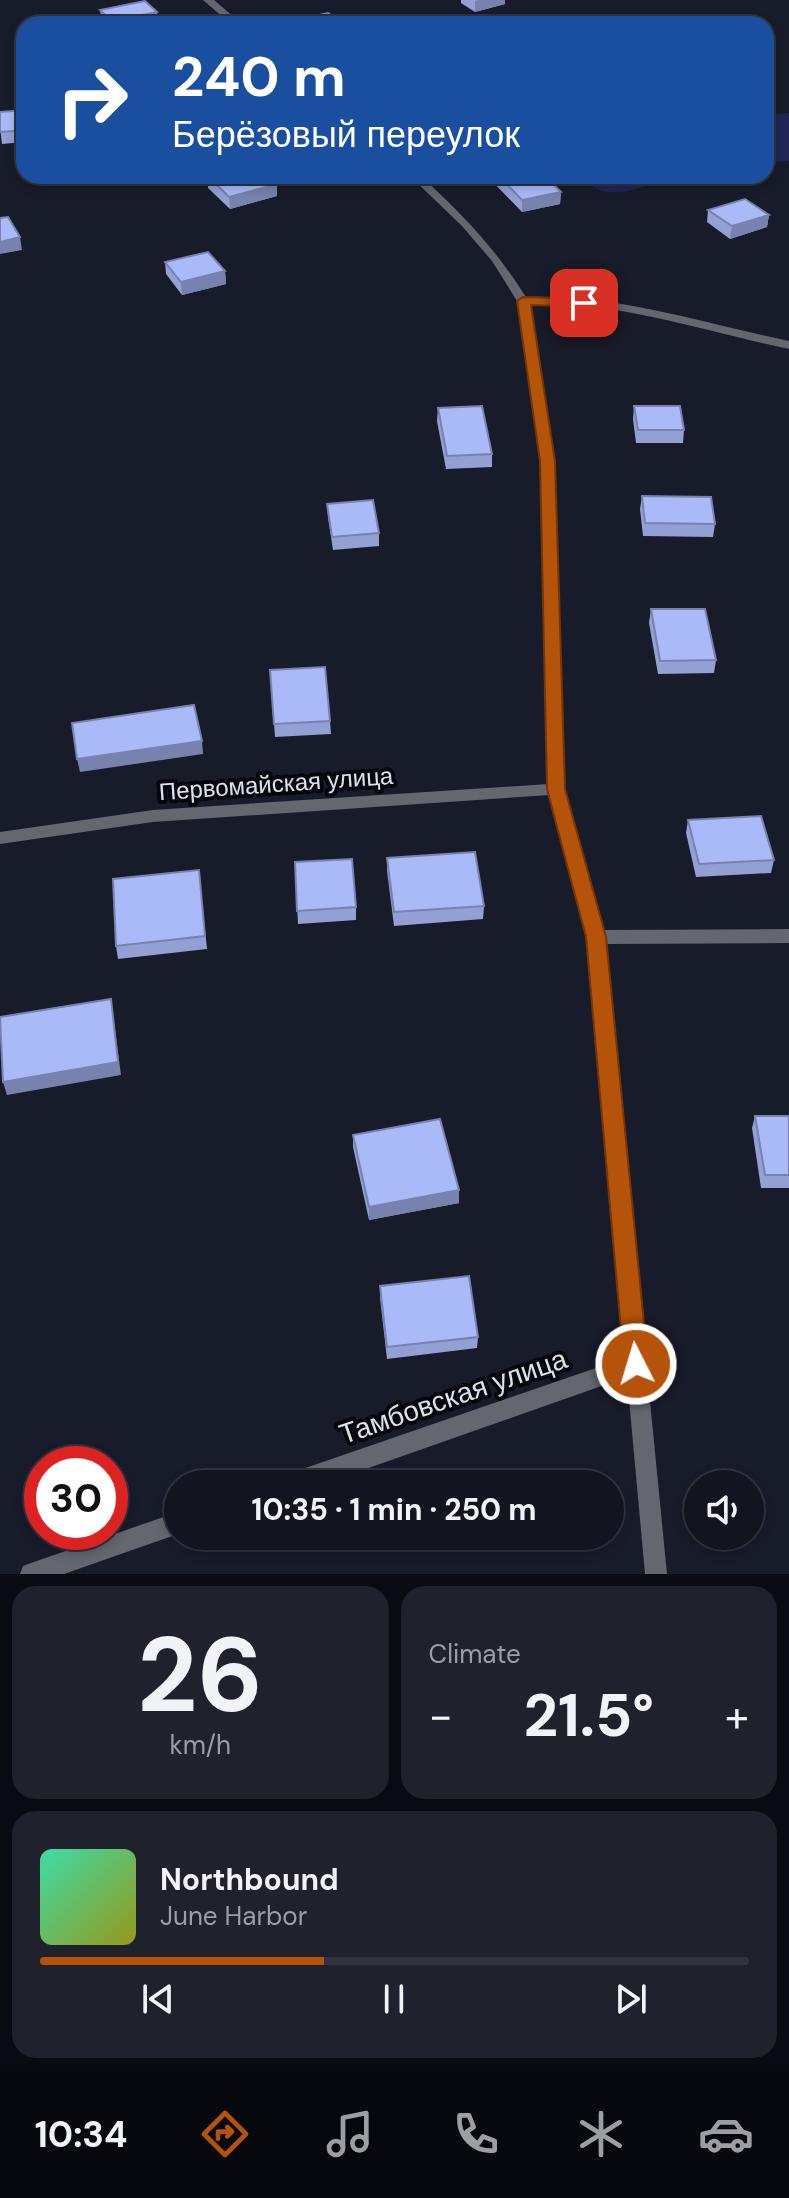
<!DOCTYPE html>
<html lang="en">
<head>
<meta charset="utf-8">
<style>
  body { margin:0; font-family:"DM Sans",sans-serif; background:#1f212d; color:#f1f3f6; height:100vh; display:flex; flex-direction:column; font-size:30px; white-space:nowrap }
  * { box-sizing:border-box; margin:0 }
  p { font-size:26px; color:#9c9ea5 }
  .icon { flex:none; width:44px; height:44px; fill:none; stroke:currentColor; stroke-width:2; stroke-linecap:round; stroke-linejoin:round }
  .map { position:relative; height:1574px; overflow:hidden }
  .sheet { display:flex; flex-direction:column; gap:12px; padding:12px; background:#0a0b12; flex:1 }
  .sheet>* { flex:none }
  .top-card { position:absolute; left:16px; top:16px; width:758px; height:168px; border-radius:24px; box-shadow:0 4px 12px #0003,0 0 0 2px #31333e; background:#1a4fa0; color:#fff; overflow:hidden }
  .buttons { position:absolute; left:684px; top:1470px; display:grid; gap:16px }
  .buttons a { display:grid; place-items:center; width:80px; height:80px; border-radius:50%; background:#121420; box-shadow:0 4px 12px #0003,0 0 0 2px #31333e; font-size:40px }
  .speed { position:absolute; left:24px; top:1446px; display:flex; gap:16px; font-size:40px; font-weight:700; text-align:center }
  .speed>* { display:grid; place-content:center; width:104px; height:104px; border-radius:50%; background:#121420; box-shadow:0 4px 12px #0003,0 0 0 2px #31333e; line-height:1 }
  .speed .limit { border:12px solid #d22; background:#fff; color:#111 }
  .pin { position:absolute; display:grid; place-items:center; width:68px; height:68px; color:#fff; margin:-34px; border-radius:16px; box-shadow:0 4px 12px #0006 }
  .me { position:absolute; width:88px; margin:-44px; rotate:355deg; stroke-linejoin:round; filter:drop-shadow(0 0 6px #0008) }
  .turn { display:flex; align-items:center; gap:28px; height:168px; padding:0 24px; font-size:36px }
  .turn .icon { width:104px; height:104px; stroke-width:2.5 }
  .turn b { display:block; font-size:56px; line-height:68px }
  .big { font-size:60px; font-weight:700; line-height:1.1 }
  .sheet .card { flex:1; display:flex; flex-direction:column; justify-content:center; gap:12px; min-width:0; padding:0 28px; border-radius:24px; background:#1f212d }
  .sheet .dial { align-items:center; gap:0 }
  .dial b { font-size:104px; line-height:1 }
  .song { display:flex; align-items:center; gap:24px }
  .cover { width:96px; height:96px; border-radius:12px; background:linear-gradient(135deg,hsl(160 70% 55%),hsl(60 70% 35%)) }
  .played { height:8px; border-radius:4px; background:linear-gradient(90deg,#b45309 40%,#31333e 40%) }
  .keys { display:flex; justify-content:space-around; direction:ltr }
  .heat { display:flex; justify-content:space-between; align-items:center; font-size:44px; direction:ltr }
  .sheet .tiles { flex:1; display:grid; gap:12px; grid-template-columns:1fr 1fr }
  .card:last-child { grid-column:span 2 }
  .trip { position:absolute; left:164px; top:1470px; width:460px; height:80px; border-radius:40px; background:#121420; box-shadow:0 4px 12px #0003,0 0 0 2px #31333e; font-weight:700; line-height:80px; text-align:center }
  .menu { display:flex; height:128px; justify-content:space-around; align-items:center; background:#07080d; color:#9c9ea5 }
  .menu .icon { width:56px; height:56px }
  .menu .current { color:#b45309 }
  .menu b { font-size:36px; color:#f1f3f6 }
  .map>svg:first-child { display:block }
</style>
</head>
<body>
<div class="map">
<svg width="789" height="1574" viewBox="0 0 789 1574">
  <rect width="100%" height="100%" fill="#181b2a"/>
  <path fill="#1f2655" d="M789,113V161L766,162V115Z
    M582,176H670C643,188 602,206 582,176Z"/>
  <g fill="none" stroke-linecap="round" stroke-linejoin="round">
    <path fill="#64676f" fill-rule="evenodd" d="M203,0H214L242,24H231Z
      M410,176H421C464,216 495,248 526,297C616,294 702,323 789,341V349C703,331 618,301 529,304L555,461L564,789L603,930L789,929V943L605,944L667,1574H645L627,1377L323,1484H280L283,1476L291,1473L625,1358L587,937L550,795L153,822L0,844V832L153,810L548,784L541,461L517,301L492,261L462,226Z
      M178,1512V1534L64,1574H20L23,1566L31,1563Z"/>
  </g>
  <path fill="#92a0d6" d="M461,0H505V4L475,12L461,3Z
    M100,10L158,23L105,24L102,21Z
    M24,110V142L2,144L0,128Z
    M208,176L277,196L230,209L208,188Z
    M489,176H545L561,192L560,204L522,212L489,178Z
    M708,210L769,215L767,227L730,239L707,222Z
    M165,262L225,271L226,284L182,295L166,274Z
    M634,406L684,430L683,443H636L633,419Z
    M438,408L492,454V467L446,469L437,421Z
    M642,496L715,524L713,537L643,536L640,509Z
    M327,504L379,533V546L333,550L328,517Z
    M651,609L716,660L714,673L658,674L649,623Z
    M270,670L330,721L331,734L275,737Z
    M688,820L774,860L771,873L696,877L686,833Z
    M387,858L484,906L483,919L394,926L387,871Z
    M295,862L356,907V920L298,924Z
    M199,870L207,949L118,959L116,946Z
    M755,1116H789V1188H761L752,1128Z
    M353,1135L459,1203L369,1220L353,1147Z
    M380,1286L478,1337L477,1348L387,1359L380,1298Z"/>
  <path fill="#7782ae" d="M478,0H505V4L475,12V1Z
    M157,12L158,23L112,24V21Z
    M277,184V196L230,209L229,197Z
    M561,192L560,204L522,212V200Z
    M769,215L767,227L730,239L732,226Z
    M20,237L22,250L0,254V242Z
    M225,271L226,284L182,295L181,282Z
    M202,741L203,754L80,772L77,759Z
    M111,999L121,1075L7,1095L3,1082Z
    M459,1190V1203L369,1220V1207Z"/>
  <path fill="#aabaf9" stroke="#7782ae" stroke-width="2" d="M145,1L157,12L112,21L100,10Z
    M328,13L343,24H302L297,20Z
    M24,110V130L0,132V112Z
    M208,176H268L277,184L229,197Z
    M499,176H545L561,192L522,200Z
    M745,199L769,215L732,226L708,210Z
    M8,217L20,237L0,242V218Z
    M208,252L225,271L181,282L165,262Z
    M482,406L492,454L447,456L438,408Z
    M634,406H680L684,430H638Z
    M642,496L711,497L715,524L645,523Z
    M373,500L379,533L332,537L327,504Z
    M651,609H705L716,660L660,661Z
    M325,667L330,721L274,724L270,670Z
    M194,705L202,741L77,759L72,723Z
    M761,816L774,860L699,864L688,820Z
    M475,852L484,906L394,912L387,858Z
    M352,859L356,907L297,911L295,862Z
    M199,870L205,936L116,946L113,879Z
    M111,999L118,1062L3,1082L0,1017Z
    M755,1116H789V1175H765Z
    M440,1119L459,1190L369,1207L353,1135Z
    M469,1276L478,1337L387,1347L380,1286Z"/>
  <path fill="#b45309" stroke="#753606" stroke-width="2" d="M523,297L584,299L591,303L584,307L531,305L555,461L565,789L606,937L648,1364L644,1372L636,1376L627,1372L624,1364L586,937L547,789L540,461L517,301Z"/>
  <g text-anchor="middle" stroke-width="8" stroke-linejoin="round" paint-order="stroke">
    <g font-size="24" fill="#dee1eb" stroke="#06070c">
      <text transform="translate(276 784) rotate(-4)" y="8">Первомайская улица</text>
    </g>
    <g font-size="28" fill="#dee1eb" stroke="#06070c">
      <text transform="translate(453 1396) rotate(-19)" y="10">Тамбовская улица</text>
    </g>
  </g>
</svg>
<div class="buttons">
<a><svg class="icon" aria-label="sound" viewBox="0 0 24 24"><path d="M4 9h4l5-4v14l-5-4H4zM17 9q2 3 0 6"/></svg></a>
</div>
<div class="speed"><div class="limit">30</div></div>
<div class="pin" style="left:584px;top:303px;background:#d93025"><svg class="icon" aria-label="arrive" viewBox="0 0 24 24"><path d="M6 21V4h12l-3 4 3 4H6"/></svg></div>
<svg class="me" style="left:636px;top:1364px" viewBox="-20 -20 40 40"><circle r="17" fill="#b45309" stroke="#fff" stroke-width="3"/><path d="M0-11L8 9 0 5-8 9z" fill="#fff"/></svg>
<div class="trip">10:35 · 1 min · 250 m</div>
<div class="top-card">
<div class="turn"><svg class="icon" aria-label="right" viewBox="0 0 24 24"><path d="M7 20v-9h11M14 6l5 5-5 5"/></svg><div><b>240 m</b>Берёзовый переулок</div></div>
</div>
</div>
<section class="sheet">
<div class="tiles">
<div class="card dial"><b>26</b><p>km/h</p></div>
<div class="card"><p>Climate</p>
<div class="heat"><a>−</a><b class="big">21.5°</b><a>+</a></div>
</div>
<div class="card">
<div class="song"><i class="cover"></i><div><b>Northbound</b><p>June Harbor</p></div></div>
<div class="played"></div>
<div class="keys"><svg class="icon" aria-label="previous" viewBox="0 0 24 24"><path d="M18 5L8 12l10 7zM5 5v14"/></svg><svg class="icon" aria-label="pause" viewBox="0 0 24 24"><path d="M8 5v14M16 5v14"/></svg><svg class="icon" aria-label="next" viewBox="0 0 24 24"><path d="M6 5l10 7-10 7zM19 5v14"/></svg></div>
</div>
</div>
</section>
<nav class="menu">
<b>10:34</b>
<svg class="icon current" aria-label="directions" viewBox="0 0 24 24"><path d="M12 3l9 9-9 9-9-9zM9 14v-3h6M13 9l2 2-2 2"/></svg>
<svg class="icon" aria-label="music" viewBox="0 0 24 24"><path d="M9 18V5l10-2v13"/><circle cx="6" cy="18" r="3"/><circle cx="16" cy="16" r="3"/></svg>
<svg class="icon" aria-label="phone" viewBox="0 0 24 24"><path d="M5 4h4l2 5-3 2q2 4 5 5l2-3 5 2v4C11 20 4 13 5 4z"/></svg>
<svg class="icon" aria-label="climate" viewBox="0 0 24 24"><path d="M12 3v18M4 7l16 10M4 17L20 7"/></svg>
<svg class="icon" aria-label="car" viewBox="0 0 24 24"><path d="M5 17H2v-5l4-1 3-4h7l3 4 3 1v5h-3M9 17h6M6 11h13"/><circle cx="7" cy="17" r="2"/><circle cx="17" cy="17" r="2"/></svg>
</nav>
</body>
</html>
